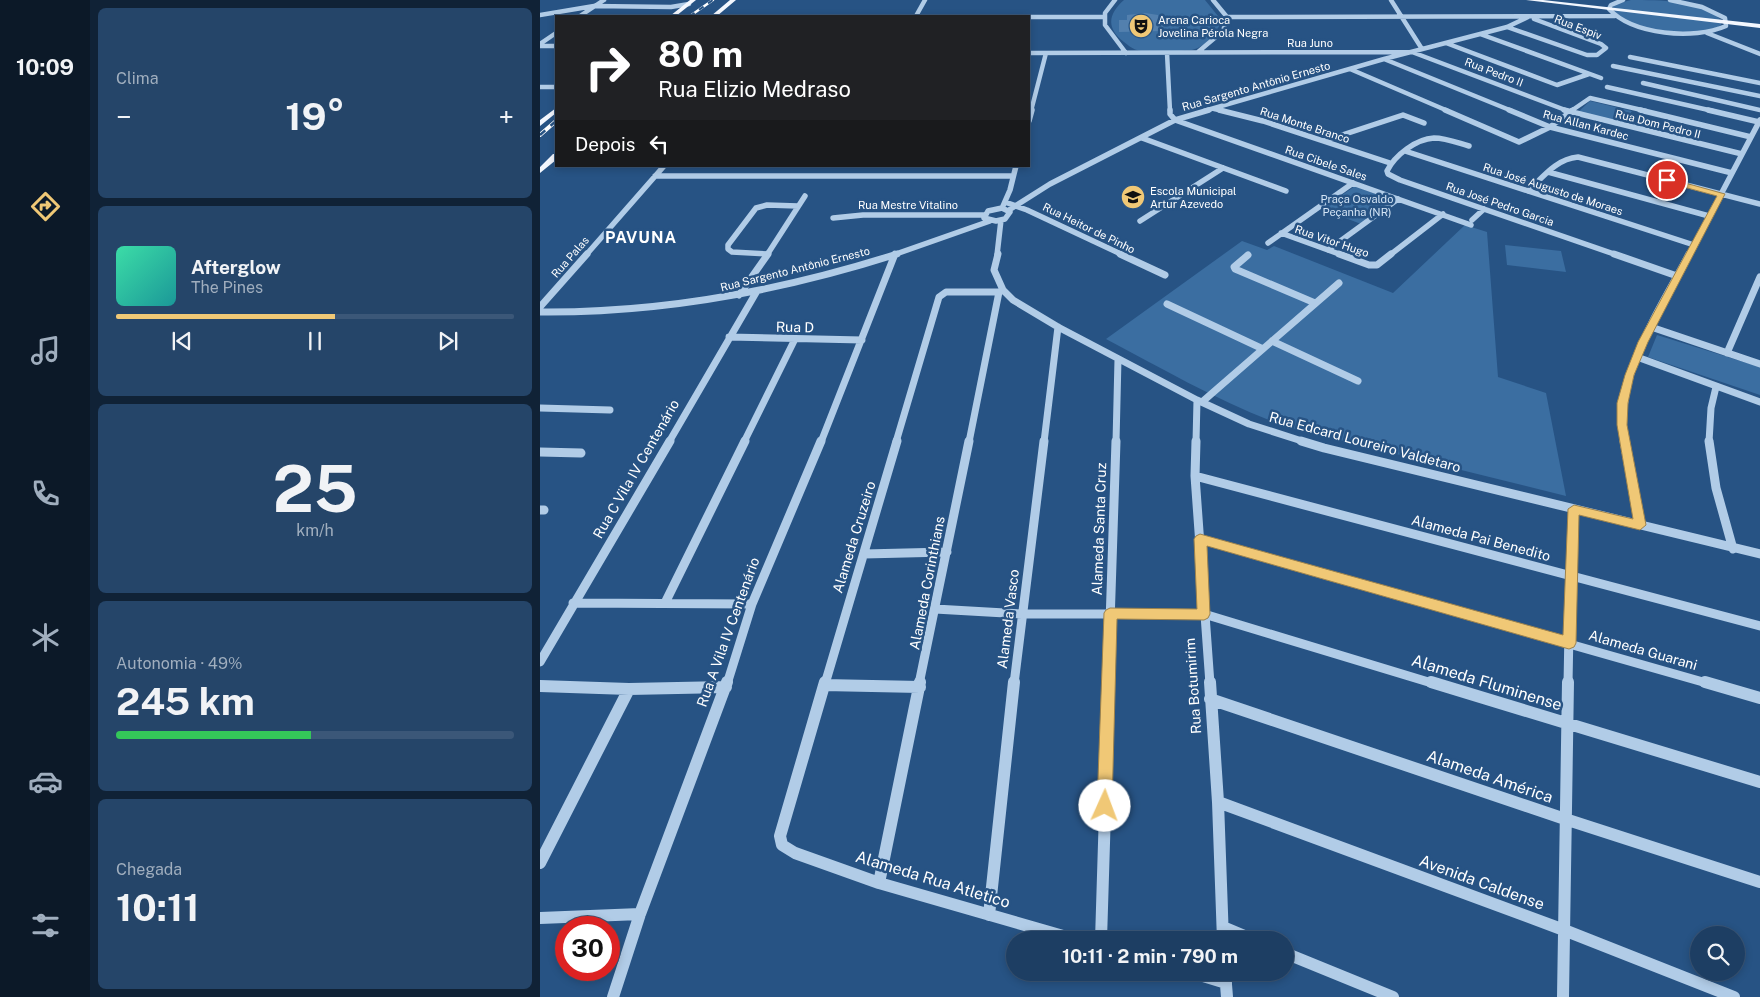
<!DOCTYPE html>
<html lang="pt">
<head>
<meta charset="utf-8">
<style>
  body { margin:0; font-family:"Public Sans",sans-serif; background:#254569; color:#f1f3f6; height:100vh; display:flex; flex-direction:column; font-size:19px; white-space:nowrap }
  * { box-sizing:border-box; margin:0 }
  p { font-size:16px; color:#a0aebe }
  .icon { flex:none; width:28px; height:28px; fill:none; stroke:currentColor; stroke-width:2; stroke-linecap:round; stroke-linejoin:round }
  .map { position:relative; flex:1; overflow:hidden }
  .drawer { display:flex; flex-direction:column; gap:8px; padding:8px; background:#102236; width:450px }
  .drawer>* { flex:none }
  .hud { position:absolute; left:15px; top:15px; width:475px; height:152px; border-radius:0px; box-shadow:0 2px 8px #0003,0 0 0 1px #3b5778; background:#202124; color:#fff; overflow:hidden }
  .buttons { position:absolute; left:1150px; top:926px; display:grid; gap:10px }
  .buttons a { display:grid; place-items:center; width:55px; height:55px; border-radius:50%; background:#1d3e63; box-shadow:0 2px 8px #0003,0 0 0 1px #3b5778; font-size:25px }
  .speed { position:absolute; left:15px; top:916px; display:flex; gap:10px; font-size:25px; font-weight:700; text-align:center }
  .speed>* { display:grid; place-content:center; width:65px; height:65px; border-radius:50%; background:#1d3e63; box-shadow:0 2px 8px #0003,0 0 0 1px #3b5778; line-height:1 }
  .speed .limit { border:8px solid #d22; background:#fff; color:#111 }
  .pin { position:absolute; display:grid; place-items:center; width:42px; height:42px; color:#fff; margin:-21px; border:2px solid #fff; border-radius:50%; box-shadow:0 1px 5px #0007 }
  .me { position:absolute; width:55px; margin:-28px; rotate:2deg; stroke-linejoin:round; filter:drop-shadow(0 0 4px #0008) }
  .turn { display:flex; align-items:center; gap:18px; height:105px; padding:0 20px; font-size:22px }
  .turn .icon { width:65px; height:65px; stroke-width:2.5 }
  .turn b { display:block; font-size:35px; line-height:42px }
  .then { display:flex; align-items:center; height:48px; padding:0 20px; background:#0003; gap:10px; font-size:19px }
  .big { font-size:38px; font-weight:700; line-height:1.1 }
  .drawer .widget { flex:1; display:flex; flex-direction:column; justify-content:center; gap:8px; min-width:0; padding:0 18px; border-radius:8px; background:#254569 }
  .drawer .dial { align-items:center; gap:0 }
  .dial b { font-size:65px; line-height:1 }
  .song { display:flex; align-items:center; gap:15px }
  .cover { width:60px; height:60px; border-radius:8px; background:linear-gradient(135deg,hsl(160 70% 55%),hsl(180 70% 35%)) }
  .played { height:5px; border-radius:2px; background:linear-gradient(90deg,#f0c876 55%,#3b5778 55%) }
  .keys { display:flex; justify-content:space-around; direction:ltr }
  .heat { display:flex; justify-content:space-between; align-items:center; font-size:28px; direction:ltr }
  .charge { height:8px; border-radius:4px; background:linear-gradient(90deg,#34c759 49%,#3b5778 0) }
  .trip { position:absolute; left:466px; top:931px; width:288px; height:50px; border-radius:25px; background:#1d3e63; box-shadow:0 2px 8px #0003,0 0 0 1px #3b5778; font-weight:700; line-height:50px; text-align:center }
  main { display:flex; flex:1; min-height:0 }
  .tab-bar { display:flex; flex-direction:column; width:90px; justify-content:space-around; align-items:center; background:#0c1928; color:#a0aebe }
  .tab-bar .icon { width:35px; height:35px }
  .tab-bar .on { color:#f0c876 }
  .tab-bar b { font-size:22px; color:#f1f3f6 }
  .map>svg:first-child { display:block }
</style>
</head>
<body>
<main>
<nav class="tab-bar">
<b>10:09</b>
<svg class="icon on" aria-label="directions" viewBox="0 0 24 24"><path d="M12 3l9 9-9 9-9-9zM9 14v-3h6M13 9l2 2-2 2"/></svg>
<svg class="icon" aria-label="music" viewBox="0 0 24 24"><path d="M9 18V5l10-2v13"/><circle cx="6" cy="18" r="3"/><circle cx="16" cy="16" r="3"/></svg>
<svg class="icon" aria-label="phone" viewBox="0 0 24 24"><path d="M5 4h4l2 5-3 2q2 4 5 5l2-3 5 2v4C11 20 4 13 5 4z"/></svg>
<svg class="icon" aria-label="climate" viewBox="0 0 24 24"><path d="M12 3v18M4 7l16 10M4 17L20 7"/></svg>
<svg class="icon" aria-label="car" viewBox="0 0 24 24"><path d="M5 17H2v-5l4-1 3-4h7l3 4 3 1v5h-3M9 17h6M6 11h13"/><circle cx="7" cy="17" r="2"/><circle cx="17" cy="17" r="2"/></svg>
<svg class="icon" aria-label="filters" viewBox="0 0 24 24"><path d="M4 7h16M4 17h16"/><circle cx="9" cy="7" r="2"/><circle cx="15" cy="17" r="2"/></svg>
</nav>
<section class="drawer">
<div class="widget"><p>Clima</p>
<div class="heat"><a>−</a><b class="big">19°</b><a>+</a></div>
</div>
<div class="widget">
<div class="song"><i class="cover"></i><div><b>Afterglow</b><p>The Pines</p></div></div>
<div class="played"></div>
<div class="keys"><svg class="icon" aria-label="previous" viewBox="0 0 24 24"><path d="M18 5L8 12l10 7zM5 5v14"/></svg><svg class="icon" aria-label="pause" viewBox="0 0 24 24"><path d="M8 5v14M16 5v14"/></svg><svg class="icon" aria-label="next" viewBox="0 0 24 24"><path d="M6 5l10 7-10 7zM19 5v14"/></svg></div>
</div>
<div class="widget dial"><b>25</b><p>km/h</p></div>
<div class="widget"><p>Autonomia · 49%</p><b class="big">245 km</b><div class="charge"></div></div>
<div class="widget"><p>Chegada</p><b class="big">10:11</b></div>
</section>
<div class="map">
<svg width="1220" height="997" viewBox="0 0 1220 997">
  <rect width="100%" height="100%" fill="#275384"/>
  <path fill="#3b6ea1" d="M584,0H665L682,21C675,34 667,46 652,50C638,51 609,54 597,50C592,49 587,44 584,42C565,28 569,13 584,0Z
    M1091,0C1119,0 1160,0 1181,20V25C1165,38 1095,31 1078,17C1076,15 1073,10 1072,8L1076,4Z
    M1050,101L1092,111L1083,123L1037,113Z
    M815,186L852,200L821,224L782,209Z
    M925,225L947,232L958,377L1006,393L1026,496L751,428C686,406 627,371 566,339L702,241L727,250L734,246L853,293Z
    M965,245L1021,251L1026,272L967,265Z
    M1117,335L1220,367V395L1108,357Z"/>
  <path fill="#5380ae" d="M605,13L618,15V19H622L624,31L579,32V20H587V15Z"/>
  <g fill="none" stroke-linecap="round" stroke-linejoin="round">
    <path stroke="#b1cce7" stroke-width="4.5" d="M575,0L565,13V25L586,53
      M851,0L882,49
      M1083,0L1071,5L1069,9C1093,35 1154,40 1186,26L1185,18L1162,7L1130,0
      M0,15L54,6L131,7L149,4
      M40,16L64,0
      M376,16L385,0
      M489,17H564
      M687,17L1075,16
      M967,27L1047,55H1057L1066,48L1061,44L994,19
      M1167,33L1220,54
      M940,34L1061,78
      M906,43L1017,85L1049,74
      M0,44L16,33
      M0,46H16
      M658,52L683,31L687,17L673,0
      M489,53L872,52L1028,111
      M627,53L630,111
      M1090,57L1220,83
      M844,59L972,111
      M1073,66L1220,96
      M810,69L908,111
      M1103,83L1220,110
      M0,87H16
      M1067,87L1173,111
      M674,109L684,111
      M491,111L506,53
      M664,111L844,59L967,27L988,17
      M1031,111L1050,98L1106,111"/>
    <path stroke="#b1cce7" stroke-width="5.5" d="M630,110V114L635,120L931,225
      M679,110L723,121L850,163
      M905,110L979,142L1010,127L1033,110
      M969,110L1010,127L1192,173
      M1024,110L1202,154
      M1100,110L1211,137
      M1168,110L1219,122
      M489,121L492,110
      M602,138L746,191
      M784,141L863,115L884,123
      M929,146C918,143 906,138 894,138C876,139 855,155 847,171L848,174L860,180L1077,255
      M865,151L1154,245
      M1008,172L1169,216
      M115,176H473
      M988,191C1003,177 1016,159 1038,157L1220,204
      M465,202L487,210L583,255
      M463,206L470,190L476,166
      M462,208L470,212L465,219L456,221L444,218L448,211Z
      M469,210L510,184L635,120L669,110
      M293,218L323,215H444
      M932,220L944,209
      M600,221L683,168
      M741,233L802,255
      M728,243L813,183
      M788,250L858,199
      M228,254L192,252L188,249V245L216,208L227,205L258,206
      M46,255L124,166
      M227,255L265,196
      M353,255L450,221
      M457,255L461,220
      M850,255L903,214
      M1149,255L1220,120"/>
    <path stroke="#b1cce7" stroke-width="7" d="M458,254L454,270L463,290L473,300L518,327L657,400L709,424L765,442
      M580,254L625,275
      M799,254L829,265H837L851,254
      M1074,254L1137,276
      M708,255L694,267L695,269L775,303
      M199,295L228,254
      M627,304L723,349
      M0,307L47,254
      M0,312C122,313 241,291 357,254
      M1111,327L1220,364
      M189,337L322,340
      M732,341L818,381
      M1187,353L1220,277
      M1097,357L1220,402
      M662,402L799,283
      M0,408L70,410
      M129,442L217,291
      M204,442L255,339
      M281,442L355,254
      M356,442L399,297L406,292H459
      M429,442L459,292L463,290
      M504,442L518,327
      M576,442L578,359
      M656,442L657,400
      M1084,442C1076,372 1118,313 1149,254
      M1169,442L1171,408L1176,387"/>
    <path stroke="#b1cce7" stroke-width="9" d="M656,441L655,476L670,684
      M761,441L784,448L1220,554
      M1084,441L1100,525
      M1169,441L1176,488L1193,549
      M0,452L41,453
      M655,476L1220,626
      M0,510H4
      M660,539L1170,684
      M324,554L407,552
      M33,603L212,604
      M125,603L205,441
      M395,609L482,614H664L895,684
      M0,662L130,441
      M187,684L212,604L281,441
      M285,684L357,441
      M379,684L429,441
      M474,684L504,441
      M568,684L576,441
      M1028,684L1030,576L1034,509"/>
    <path stroke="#b1cce7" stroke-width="12" d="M285,682L240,836L242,845L255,853L339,883L537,940
      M670,682L678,802L683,940
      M891,682L1220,782
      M1165,682L1220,698
      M284,685L380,687
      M0,686L89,689L186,687
      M670,699L1025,819L1220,882
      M678,802L1024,930L1194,997
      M0,863L89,689
      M339,883L380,682
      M449,915L474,682
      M0,918L100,914
      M683,927L714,940
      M561,940L569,682
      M745,953L853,997
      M650,972L686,983
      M685,972L687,997
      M73,997L100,914L187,682
      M1023,997L1028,682"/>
    <path fill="#f3f7fe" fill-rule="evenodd" d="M150,0H156L136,16H130Z
      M190,0H196L177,16H171Z
      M986,0H1003L1220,24V28Z
      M16,108V113L0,126V120Z
      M13,154H16V160L0,173V167Z"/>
    <g stroke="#fff" stroke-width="2.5">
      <path id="rail-far1" d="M150,16L173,0"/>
    </g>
    <g stroke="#fff" stroke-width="4">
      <path id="rail" d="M0,135L16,121"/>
    </g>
    <use href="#rail-far1" stroke="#275384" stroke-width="2" stroke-dasharray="5.5" stroke-linecap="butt"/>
    <use href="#rail" stroke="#275384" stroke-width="2.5" stroke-dasharray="7" stroke-linecap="butt"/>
  </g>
  <path fill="#f0c876" stroke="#9c824d" d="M1127,178L1185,194L1108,342L1094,375L1088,403L1087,425L1106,525L1100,530L1039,515L1036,643L1034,647L1029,649L667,546L670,614L668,618L664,620L577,619L572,806L570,811L565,813L559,811L557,806L564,613L566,610L570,608L657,609L654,539L656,536L660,534L1023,635L1028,509L1034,505L1093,519L1077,425V403L1085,375L1098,342L1177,196L1125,182L1124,180Z"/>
  <defs>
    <g id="theatre-disc" transform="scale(1.25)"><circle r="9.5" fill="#f0c876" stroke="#275384"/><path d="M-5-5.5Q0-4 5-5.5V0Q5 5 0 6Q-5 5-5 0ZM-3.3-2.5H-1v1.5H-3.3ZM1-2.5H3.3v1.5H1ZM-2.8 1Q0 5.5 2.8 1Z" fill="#111"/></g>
    <g id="school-disc" transform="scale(1.25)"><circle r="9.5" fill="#f0c876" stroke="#275384"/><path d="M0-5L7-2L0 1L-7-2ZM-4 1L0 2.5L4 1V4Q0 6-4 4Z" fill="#111"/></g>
  </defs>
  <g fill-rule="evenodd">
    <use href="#theatre-disc" x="601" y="26"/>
    <use href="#school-disc" x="593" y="197"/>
  </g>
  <g text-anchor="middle" stroke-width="5" stroke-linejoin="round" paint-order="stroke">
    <g font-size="11" fill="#fff" stroke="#275384" text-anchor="start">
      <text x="618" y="24">Arena Carioca<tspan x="618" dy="13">Jovelina Pérola Negra</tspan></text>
      <text x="610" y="195">Escola Municipal<tspan x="610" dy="13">Artur Azevedo</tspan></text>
    </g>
    <g font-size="11" fill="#fff" stroke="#275384">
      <text transform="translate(1038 27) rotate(21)" y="4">Rua Espiv</text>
      <text x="770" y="47">Rua Juno</text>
      <text transform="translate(954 72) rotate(21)" y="4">Rua Pedro II</text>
      <text transform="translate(716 86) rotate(-16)" y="4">Rua Sargento Antônio Ernesto</text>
      <text transform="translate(1118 124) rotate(14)" y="4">Rua Dom Pedro II</text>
      <text transform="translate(765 125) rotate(18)" y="4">Rua Monte Branco</text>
      <text transform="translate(1046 125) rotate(15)" y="4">Rua Allan Kardec</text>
      <text transform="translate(786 163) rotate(19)" y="4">Rua Cibele Sales</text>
      <text transform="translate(1013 189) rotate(18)" y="4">Rua José Augusto de Moraes</text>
      <text transform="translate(960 204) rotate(19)" y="4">Rua José Pedro Garcia</text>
      <text x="368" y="209">Rua Mestre Vitalino</text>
      <text transform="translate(549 228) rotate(26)" y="4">Rua Heitor de Pinho</text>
      <text transform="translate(792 241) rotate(19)" y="4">Rua Vitor Hugo</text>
      <text transform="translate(30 257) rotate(-49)" y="4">Rua Palas</text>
      <text transform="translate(255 269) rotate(-14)" y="4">Rua Sargento Antônio Ernesto</text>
    </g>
    <g font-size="11" fill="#d4e5f6" stroke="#275384">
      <text x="817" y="203">Praça Osvaldo<tspan x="817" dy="13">Peçanha (NR)</tspan></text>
    </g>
    <g font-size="14" fill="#fff" stroke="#275384">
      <text transform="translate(255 327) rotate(1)" y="5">Rua D</text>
      <text transform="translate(825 442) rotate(15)" y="5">Rua Edcard Loureiro Valdetaro</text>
      <text transform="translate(96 469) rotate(-60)" y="5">Rua C Vila IV Centenário</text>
      <text transform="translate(559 529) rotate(-88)" y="5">Alameda Santa Cruz</text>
      <text transform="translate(314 537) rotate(-73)" y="5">Alameda Cruzeiro</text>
      <text transform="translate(941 538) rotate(15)" y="5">Alameda Pai Benedito</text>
      <text transform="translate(387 583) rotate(-79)" y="5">Alameda Corinthians</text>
      <text transform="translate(468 619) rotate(-83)" y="5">Alameda Vasco</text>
      <text transform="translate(188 632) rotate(-70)" y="5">Rua A Vila IV Centenário</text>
      <text transform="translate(1103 650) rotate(16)" y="5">Alameda Guarani</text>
      <text transform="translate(653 686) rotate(-94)" y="5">Rua Botumirim</text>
    </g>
    <g font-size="16" font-weight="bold" letter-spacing="1" fill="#fff" stroke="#275384">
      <text x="101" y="243">PAVUNA</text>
    </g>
    <g font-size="16" fill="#fff" stroke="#275384">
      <text transform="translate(947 682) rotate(17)" y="6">Alameda Fluminense</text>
      <text transform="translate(950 776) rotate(19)" y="6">Alameda América</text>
      <text transform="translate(393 879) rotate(17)" y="6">Alameda Rua Atletico</text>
      <text transform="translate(942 882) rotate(20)" y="6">Avenida Caldense</text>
    </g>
  </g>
</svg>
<div class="buttons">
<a><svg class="icon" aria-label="search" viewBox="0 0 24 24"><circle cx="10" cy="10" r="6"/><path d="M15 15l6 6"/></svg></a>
</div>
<div class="speed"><div class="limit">30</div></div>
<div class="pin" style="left:1127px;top:180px;background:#d93025"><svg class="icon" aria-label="arrive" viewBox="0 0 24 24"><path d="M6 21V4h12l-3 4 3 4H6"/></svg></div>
<svg class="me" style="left:565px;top:806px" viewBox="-20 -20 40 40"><circle r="19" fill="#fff"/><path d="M0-13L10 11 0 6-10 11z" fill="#f0c876"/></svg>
<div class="trip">10:11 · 2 min · 790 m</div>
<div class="hud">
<div class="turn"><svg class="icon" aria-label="right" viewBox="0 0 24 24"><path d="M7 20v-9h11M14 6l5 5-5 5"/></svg><div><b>80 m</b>Rua Elizio Medraso</div></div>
<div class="then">Depois<svg class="icon" aria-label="left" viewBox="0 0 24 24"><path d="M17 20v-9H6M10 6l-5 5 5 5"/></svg></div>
</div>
</div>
</main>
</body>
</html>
